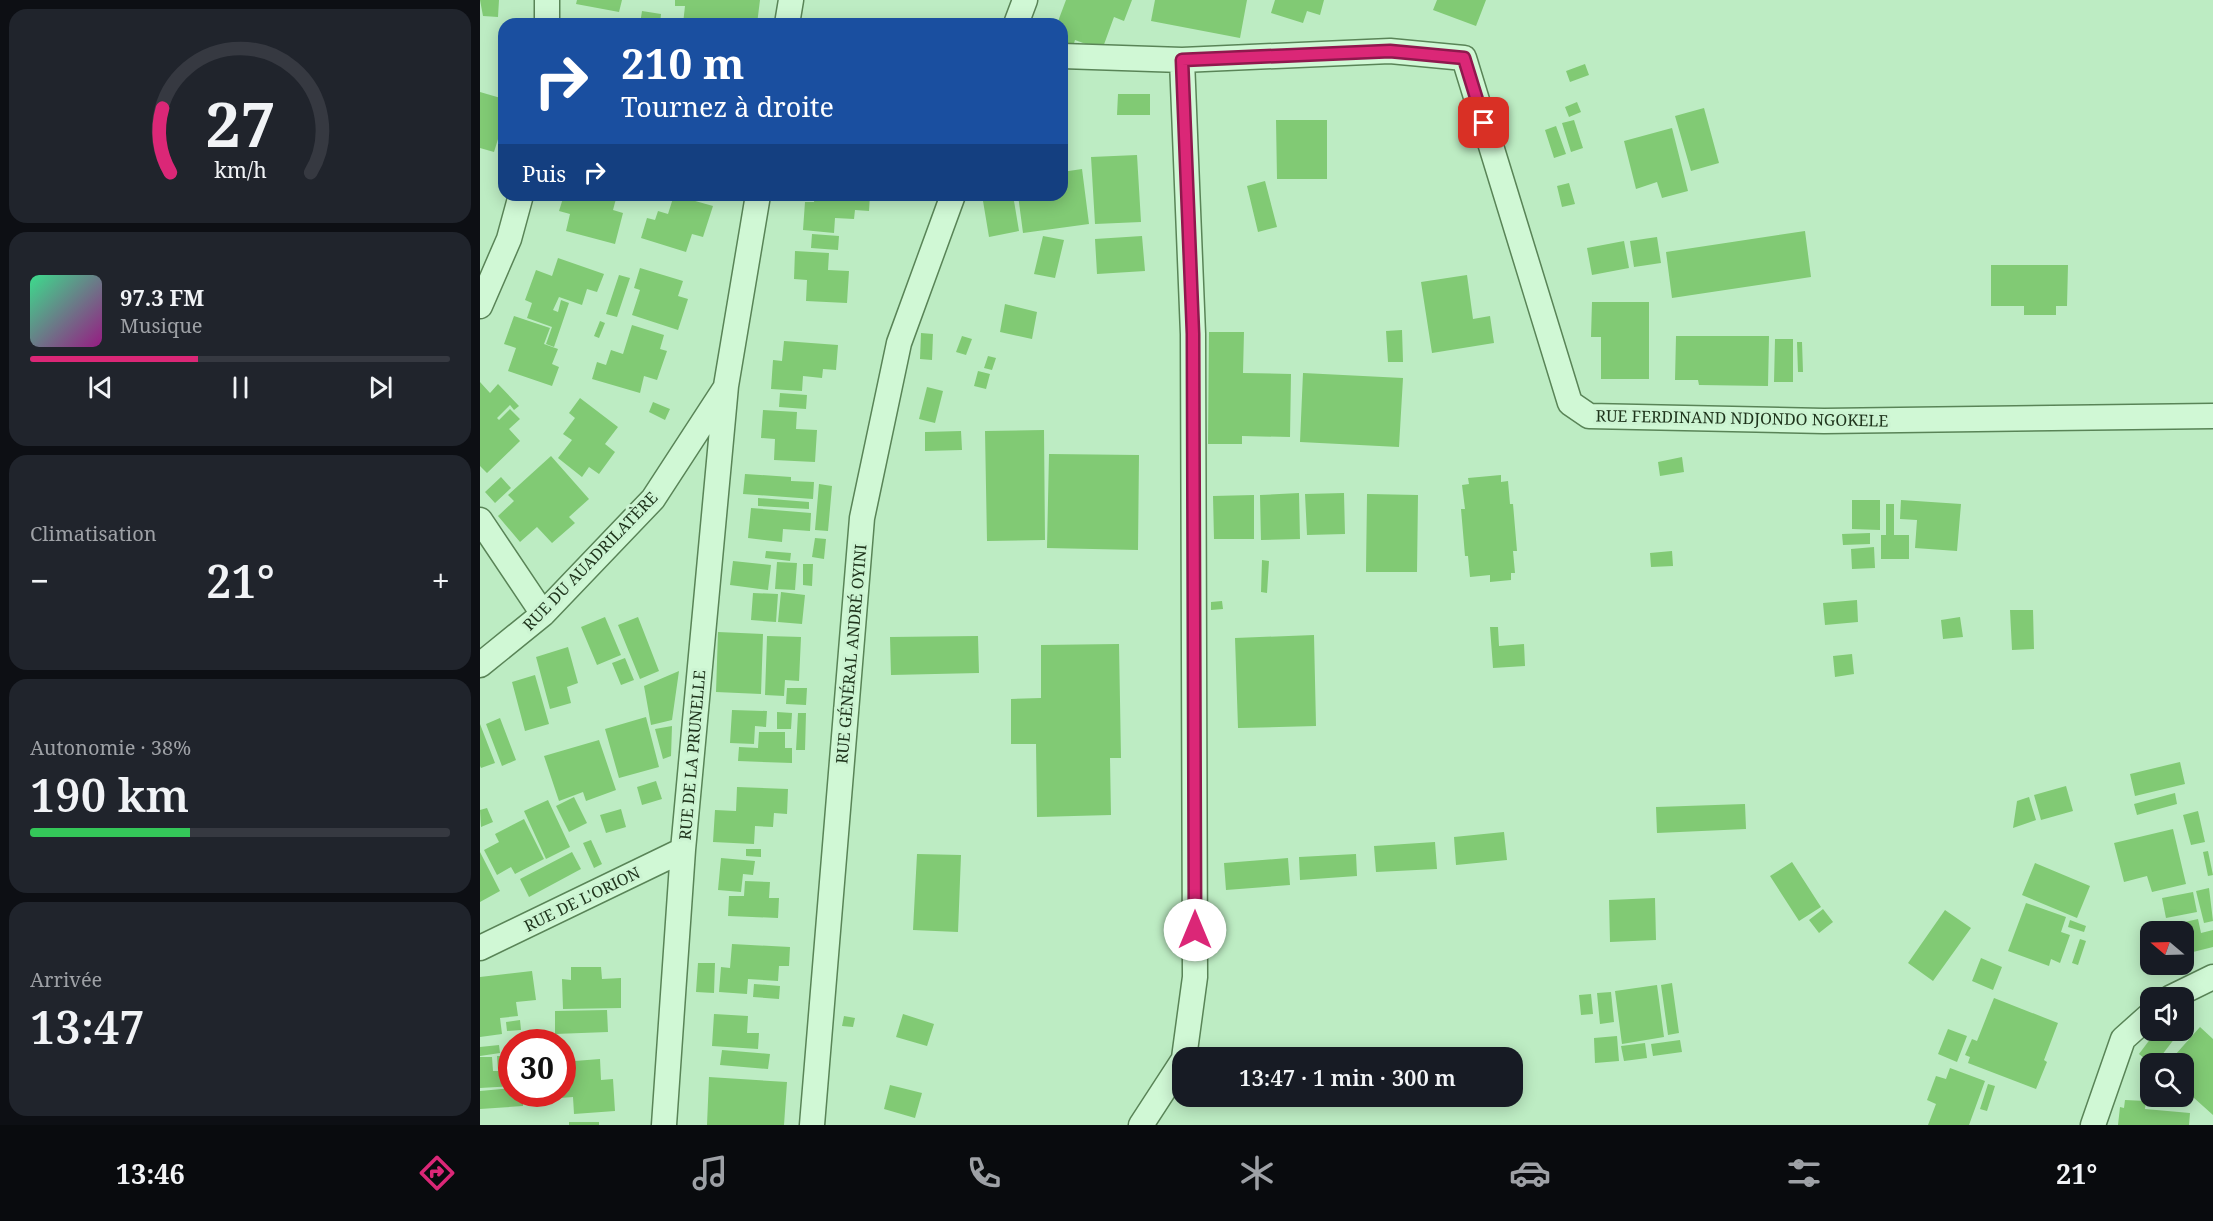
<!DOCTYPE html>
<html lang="fr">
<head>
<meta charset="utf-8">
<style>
  body { margin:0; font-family:"Noto Serif",serif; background:#20242c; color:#f1f3f6; height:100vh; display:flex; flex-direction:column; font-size:22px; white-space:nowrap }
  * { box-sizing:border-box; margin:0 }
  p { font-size:20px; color:#9ea1a6 }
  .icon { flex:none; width:33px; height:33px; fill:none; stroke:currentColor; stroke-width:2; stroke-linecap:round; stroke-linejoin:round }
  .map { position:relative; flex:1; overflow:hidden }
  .sheet { display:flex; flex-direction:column; gap:9px; padding:9px; background:#0d0f14; width:480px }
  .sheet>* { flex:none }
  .guide { position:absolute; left:18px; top:18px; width:570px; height:183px; border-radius:18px; box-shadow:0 3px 15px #0003; background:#1a4fa0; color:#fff; overflow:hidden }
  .needle { width:39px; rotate:289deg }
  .controls { position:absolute; left:1660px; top:921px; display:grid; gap:12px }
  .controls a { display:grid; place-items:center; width:54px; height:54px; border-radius:12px; background:#171b24; box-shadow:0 3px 15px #0003; font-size:30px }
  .speed { position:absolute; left:18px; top:1029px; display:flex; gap:12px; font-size:30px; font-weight:700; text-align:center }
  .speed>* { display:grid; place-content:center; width:78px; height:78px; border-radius:50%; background:#171b24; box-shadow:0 3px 15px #0003; line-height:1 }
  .speed .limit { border:9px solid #d22; background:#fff; color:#111 }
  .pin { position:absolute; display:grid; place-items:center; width:51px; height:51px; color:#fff; margin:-26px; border-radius:12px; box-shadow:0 3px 9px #0006 }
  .me { position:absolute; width:66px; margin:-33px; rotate:0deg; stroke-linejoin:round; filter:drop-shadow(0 0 4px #0008) }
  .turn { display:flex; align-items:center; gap:21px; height:126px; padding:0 24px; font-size:27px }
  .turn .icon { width:78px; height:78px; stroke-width:2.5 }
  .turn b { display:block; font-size:42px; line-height:51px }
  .then { display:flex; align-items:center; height:57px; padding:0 24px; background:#0003; gap:12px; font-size:22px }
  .big { font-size:45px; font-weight:600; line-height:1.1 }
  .sheet .card { flex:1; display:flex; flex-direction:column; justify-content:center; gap:9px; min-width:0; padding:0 21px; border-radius:18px; background:#20242c }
  .sheet .dial { align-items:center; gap:0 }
  .dial svg { height:156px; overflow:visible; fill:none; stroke:#363941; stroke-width:7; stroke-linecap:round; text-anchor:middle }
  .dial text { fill:#f1f3f6; stroke:none }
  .song { display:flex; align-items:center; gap:18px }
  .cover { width:72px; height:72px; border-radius:9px; background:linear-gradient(135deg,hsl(150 70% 55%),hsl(310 70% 35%)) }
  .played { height:6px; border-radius:3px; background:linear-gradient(90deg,#db2777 40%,#363941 40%) }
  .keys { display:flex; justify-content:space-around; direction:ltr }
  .heat { display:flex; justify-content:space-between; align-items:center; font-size:33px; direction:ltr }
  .charge { height:9px; border-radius:4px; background:linear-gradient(90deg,#34c759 38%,#363941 0) }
  .trip { position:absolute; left:692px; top:1047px; width:351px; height:60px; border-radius:18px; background:#171b24; box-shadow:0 3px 15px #0003; font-weight:600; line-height:60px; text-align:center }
  .dock { display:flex; height:96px; justify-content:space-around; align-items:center; background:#090b0e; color:#9ea1a6 }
  .dock .icon { width:42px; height:42px }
  .dock .current { color:#db2777 }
  .dock b { font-size:27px; color:#f1f3f6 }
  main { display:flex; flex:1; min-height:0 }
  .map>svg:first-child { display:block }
</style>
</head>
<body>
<main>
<section class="sheet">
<div class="card dial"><svg viewBox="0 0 100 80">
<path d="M14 69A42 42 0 1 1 86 69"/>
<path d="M14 69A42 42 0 0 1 10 36" stroke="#db2777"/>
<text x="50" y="56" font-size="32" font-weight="700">27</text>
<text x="50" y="72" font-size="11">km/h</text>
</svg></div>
<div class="card">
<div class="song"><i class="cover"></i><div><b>97.3 FM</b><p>Musique</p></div></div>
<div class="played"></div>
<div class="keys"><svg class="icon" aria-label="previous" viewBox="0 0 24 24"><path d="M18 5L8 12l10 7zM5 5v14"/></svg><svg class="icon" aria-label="pause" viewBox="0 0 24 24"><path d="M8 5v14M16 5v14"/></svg><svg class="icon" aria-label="next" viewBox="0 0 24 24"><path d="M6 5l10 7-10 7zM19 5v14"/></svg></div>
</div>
<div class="card"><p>Climatisation</p>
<div class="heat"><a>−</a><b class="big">21°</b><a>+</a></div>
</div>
<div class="card"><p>Autonomie · 38%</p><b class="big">190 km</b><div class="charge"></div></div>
<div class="card"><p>Arrivée</p><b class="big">13:47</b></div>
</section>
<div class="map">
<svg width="1733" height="1125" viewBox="0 0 1733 1125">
  <rect width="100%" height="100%" fill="#bdecc3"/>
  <path fill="#81ca74" d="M0,0H19L18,17L3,16Z
    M97,0H142L139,12L96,4Z
    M195,0H280L277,24H203L205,6H195Z
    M586,0H652L644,21L634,17L622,50L595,40L591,53L582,50V24H577Z
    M675,0H767L760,38L671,21Z
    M795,0H844L840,15L827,11L823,23L791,13Z
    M957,0H1006L996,26L953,10Z
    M162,11L181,14L180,24H160Z
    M1105,64L1109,75L1090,82L1086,71Z
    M0,92L24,99V120L14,152L0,148Z
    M638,94H670V115H637Z
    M1097,102L1101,112L1089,117L1085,107Z
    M1224,108L1239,163L1211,171L1195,116Z
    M796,120H847V179H797Z
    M1094,120L1103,148L1091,152L1082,123Z
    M1076,126L1086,154L1074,158L1065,130Z
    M1192,128L1208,191L1182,198L1177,182L1156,189L1144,141Z
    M657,155L661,222L615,224L611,157Z
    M602,169L609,224L543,233L538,195H582V172Z
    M785,181L797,227L778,232L767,186Z
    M1089,183L1095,204L1082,207L1077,186Z
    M84,195H137L133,210L143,213L135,244L86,231L90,214L79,211Z
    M194,195L233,206L223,237L212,234L206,252L161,238L167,218L175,220L178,211L188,214Z
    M335,195H390L389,211L375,210L374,219L355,218L354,233L323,230L325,202H334Z
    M502,195H533L539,231L509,237Z
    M1325,231L1331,277L1192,298L1186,252Z
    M332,234L359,236L358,250L331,248Z
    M563,236L584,240L575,278L554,274Z
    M662,236L665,271L617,274L615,239Z
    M1177,237L1181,263L1154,267L1150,241Z
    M1144,241L1149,268L1112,275L1107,248Z
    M315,251L349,253L348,270L369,271L367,303L326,301L327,280L314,279Z
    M78,258L124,274L117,292L107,289L102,305L79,297L73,310L78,312L81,300L89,303L74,347L66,344L72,327L47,318L52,303L45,300L56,270L72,276Z
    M1511,265H1588L1587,306H1576V315H1544V306H1511Z
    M160,268L203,281L198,296L208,299L198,330L152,315L160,290L154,288Z
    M139,275L150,278L137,317L126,314Z
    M987,275L993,319L1010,316L1014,343L952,353L941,282Z
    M1112,302H1169V379H1121V337H1111Z
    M525,304L557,312L552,339L520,332Z
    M34,316L70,328L64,344L78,349L72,364L79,367L72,386L28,371L36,348L24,344Z
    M120,321L125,323L119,338L114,336Z
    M152,325L184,335L180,349L187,351L177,380L164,376L160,393L112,379L117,362L126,365L131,350L143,354Z
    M922,330L923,362H908L906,331Z
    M729,332H764L763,373L811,374L810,437L762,436V444H728Z
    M441,333L453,334L452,360L440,359Z
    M482,336L492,339L486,355L476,352Z
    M1196,336H1289L1288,386L1219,385L1218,380H1195Z
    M1295,339H1313V382H1294Z
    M304,341L358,345L356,370L343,369L342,378L323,376L322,391L291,389L293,360L302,361Z
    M1317,342H1322L1323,372H1318Z
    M508,356L516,358L512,370L504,368Z
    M498,371L510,374L506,389L494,386Z
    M823,373L923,378L919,447L820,442Z
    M0,382L10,393L18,384L39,406L34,410L30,405L17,418L19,420L30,409L40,419L29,429L40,441L7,473L0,466Z
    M447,387L463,391L455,423L439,419Z
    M300,393L327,395L326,409L299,407Z
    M100,398L138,427L125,444L135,452L119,474L109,467L102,477L78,458L92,440L83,434L95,418L89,413Z
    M173,402L190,409L185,420L169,412Z
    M283,410L317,412L316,429L337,430L335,462L294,460L295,439L281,438Z
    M564,430L565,540L507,541L505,431Z
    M481,431L482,450L445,451V432Z
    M569,454L659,455L658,550L567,548Z
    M71,456L109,499L89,517L95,523L72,543L57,527L40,542L18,516L34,501L28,495Z
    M1202,457L1204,472L1180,476L1178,462Z
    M265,474L311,477V481L334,482L333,499L263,494Z
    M1021,475V482L1028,481L1030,504H1033L1037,551H1033L1035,573H1031V580L1010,582V575L990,577L988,556H985L981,509H985L982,485L989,484L988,478Z
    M21,477L31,488L15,503L5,492Z
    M339,484L352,486L348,531L335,530Z
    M819,493L820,539L781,540L780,495Z
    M864,493L865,534L827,535L825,494Z
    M887,494L938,495L937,572H886Z
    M774,495V539H734L733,496Z
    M278,498L329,502V509L278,506Z
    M1372,500H1400V530L1372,529Z
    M1421,500L1481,504L1477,551L1435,548L1437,520L1420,519Z
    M1406,504H1414V535H1429V559H1401V535H1406Z
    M271,508L331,513L330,531L303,529L302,542L268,538Z
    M1390,533V544L1363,545L1362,534Z
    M335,538L346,539L344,559L332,557Z
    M1394,547L1395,568L1372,569L1371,549Z
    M286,551L311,553L310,561L285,558Z
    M1192,551L1193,566L1171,567L1170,553Z
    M782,560L789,561L787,593L781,592Z
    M253,561L291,565L288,590L250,585Z
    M297,562L317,563L315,590L295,589Z
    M323,564H333L332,586L323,585Z
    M301,592L325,595L322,624L298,622Z
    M273,593L298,594L296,622L271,620Z
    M1377,600L1378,622L1345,625L1343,603Z
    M742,601L743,609L731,610V602Z
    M1530,610H1553L1554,649L1532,650Z
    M125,617L141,655L117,665L101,627Z
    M158,617L179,671L160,679L138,625Z
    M1480,617L1483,637L1463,639L1461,620Z
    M1010,627H1018L1019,646L1044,644L1045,666L1013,668Z
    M238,632L283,634L281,694L236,692Z
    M834,635L836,726L758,728L755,638Z
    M287,636L321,637L319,681L305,680L304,696L285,695Z
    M498,636L499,673L411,675L410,637Z
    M639,644L641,758H630L631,815L557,817L556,744H531V699L561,698V645Z
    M88,647L98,683L87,687L91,703L70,709L56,657Z
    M1372,654L1374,674L1355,677L1353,656Z
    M145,658L154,680L141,685L132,663Z
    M199,671L192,720L171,725L164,686Z
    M55,675L69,724L45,731L32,682Z
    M307,688H327L326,705L306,704Z
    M252,710L287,711L286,727L275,726L274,744L250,743Z
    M297,712L312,713L311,729H297Z
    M318,713H326L325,750H316Z
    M166,717L179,767L139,778L125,729Z
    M20,718L36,760L22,766L6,724Z
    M0,724L15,763L1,768L0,766Z
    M192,726L191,756L183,759L175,729Z
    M279,732H305V748H312V763L258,761L259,747L278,748Z
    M119,740L136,790L106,801L103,792L79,801L64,756Z
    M1700,762L1705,784L1655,796L1650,774Z
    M176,781L182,799L162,805L157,787Z
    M1586,786L1593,811L1561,820L1554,795Z
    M257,787L308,789L307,814L294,813L293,827L275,826L274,844L233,842L235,810L256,811Z
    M1695,793L1697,804L1657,815L1654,804Z
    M94,797L107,823L89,832L76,806Z
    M1549,797L1556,820L1533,828L1537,801Z
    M68,800L90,847L66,859L44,811Z
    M1265,804L1266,829L1177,833L1176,807Z
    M7,808L13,822L1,827L0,810Z
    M141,809L146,827L126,833L120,815Z
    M1718,811L1725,842L1711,845L1703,815Z
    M44,819L64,859L35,874L31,867L17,875L4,850L19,842L15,834Z
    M1693,829L1706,884L1672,892L1667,876L1644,882L1634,843Z
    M1024,832L1027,860L976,865L974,837Z
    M111,840L122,864L114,868L103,843Z
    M955,842L957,869L896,872L894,846Z
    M266,849H281V857L266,856Z
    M1728,851L1733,875L1728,876L1723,852Z
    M0,852L20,891L0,902Z
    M92,852L101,869L49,897L40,879Z
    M437,854L481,855L478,932L433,930Z
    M876,854L877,876L820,880L819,857Z
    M241,858L275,861L273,875L263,874L261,892L238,890Z
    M808,858L810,885L746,890L744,863Z
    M1312,862L1341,907L1319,921L1290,876Z
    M1555,863L1610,886L1597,918L1542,895Z
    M265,881L290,882L289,898H299L298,918L248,916L249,896H264Z
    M1729,888L1733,921L1724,923L1716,891Z
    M1713,892L1717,912L1686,918L1682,898Z
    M1175,898L1176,940L1130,942L1129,900Z
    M1546,903L1586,917L1581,932L1590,935L1580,963L1571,959L1569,966L1528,951Z
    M1343,909L1353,922L1339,933L1329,920Z
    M1465,910L1491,928L1453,981L1428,963Z
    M1718,919L1721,933L1733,930V947L1713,952L1705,922Z
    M1590,920L1606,926L1604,932L1588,927Z
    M1600,939L1606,941L1598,965L1592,963Z
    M252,944L310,947L309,966H299L298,981L268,979L267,994L239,992L241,967L250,968Z
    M1501,958L1522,967L1513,990L1492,981Z
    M218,963H235L234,993L216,992Z
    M91,967H121L122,979L141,978V1008L83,1009L82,979L91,980Z
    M52,971L56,1000L36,1002L38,1016L20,1018L22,1034L0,1037V977Z
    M1192,983L1199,1033L1188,1035L1181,985Z
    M274,984L300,986L299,999L273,997Z
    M1177,985L1184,1037L1142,1044L1135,991Z
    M1131,992L1134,1022L1120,1024L1117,993Z
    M1111,994L1113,1014L1101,1015L1099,995Z
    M1514,998L1578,1023L1564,1060L1567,1062L1556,1089L1488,1063L1490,1057L1485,1055L1492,1039L1497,1041Z
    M127,1010L128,1032L75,1034V1011Z
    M234,1014L268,1016L267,1033H279L278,1049L232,1046Z
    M423,1014L454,1024L447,1046L416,1037Z
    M364,1016L375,1018L373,1027L362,1026Z
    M40,1020L41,1030L27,1031L26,1022Z
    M1720,1027L1733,1039V1115L1704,1089V1064H1687Z
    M1468,1029L1487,1036L1477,1062L1458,1054Z
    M1677,1030H1686L1695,1038L1675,1064H1671L1659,1054Z
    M1137,1036L1139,1061L1115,1063L1114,1038Z
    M1200,1040L1202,1052L1173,1056L1171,1044Z
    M1165,1043L1167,1058L1144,1061L1141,1046Z
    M19,1045L20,1053L0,1056V1047Z
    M242,1050L290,1054L288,1069L240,1065Z
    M17,1056H30L32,1086L0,1088V1057H12L13,1071H18Z
    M120,1059L121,1080L133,1079L135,1111L94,1114L93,1097L80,1098V1094H82V1062Z
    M1470,1068L1505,1081L1489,1125H1448L1456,1104L1447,1100L1456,1076L1466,1079Z
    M229,1077L307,1082L304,1125H227Z
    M1508,1084L1515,1086L1507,1111L1500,1109Z
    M410,1085L442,1093L435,1118L404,1109Z
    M32,1088V1094H43V1106L0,1109V1091Z
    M1645,1100L1666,1101L1665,1109L1710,1113L1709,1125H1638L1640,1107L1644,1108Z
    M89,1122H119V1125H89Z"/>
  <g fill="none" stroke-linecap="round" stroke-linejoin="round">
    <g stroke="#598457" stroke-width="27">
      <path id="minor" d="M67,24V0
        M307,24L311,0
        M536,24L545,0
        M582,56L702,60L910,51L984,58L1090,403L1109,416L1344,421L1733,416
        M702,60L713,334L715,977L704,1058
        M0,306L29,239L41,195
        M0,520L63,614
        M0,665L63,614L173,499L244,390
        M0,948L203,850
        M1690,998L1733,977
        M184,1125L203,850L246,386L278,195
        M332,1125L382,518L419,343L473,195
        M661,1125L702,1062
        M1613,1125L1643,1039L1671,1014"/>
    </g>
    <use href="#minor" stroke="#d0f8d5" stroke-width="24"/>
  </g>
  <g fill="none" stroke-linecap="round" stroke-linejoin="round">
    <g stroke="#8e194d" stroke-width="15">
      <path id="route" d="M715,930L713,334L702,60L910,51L984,58L1004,123"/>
    </g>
    <use href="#route" stroke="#db2777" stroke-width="10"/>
  </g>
  <g text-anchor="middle" stroke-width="6" stroke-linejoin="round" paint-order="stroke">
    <g font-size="16" fill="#1e331b" stroke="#ccf4d2">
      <text transform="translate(1262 418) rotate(1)" y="6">RUE FERDINAND NDJONDO NGOKELE</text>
      <text transform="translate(110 561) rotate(-46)" y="6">RUE DU AUADRILATÈRE</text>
      <text transform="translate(371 654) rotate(-85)" y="6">RUE GÉNÉRAL ANDRÉ OYINI</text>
      <text transform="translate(212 755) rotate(-85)" y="6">RUE DE LA PRUNELLE</text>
      <text transform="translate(102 899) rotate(-26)" y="6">RUE DE L'ORION</text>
    </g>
  </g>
</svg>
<div class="controls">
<a><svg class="needle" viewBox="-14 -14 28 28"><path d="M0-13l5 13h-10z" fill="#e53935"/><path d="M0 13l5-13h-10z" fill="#9ea1a6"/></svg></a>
<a><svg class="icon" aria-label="sound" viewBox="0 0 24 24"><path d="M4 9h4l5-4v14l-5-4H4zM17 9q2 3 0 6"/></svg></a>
<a><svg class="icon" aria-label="search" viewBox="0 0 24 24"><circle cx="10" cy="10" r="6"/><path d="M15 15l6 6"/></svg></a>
</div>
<div class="speed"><div class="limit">30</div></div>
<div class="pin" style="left:1004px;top:123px;background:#d93025"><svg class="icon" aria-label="arrive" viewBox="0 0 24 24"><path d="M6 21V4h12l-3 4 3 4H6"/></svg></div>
<svg class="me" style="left:715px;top:930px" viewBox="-20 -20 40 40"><circle r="19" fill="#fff"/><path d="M0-13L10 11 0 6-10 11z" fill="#db2777"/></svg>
<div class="trip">13:47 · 1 min · 300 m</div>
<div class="guide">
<div class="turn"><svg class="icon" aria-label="right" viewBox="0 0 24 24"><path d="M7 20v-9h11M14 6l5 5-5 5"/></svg><div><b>210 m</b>Tournez à droite</div></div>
<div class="then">Puis<svg class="icon" aria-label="right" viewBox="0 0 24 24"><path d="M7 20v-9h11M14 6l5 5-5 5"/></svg></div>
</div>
</div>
</main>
<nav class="dock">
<b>13:46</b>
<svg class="icon current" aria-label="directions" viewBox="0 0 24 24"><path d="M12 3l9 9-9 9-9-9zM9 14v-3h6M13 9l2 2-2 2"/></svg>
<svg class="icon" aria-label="music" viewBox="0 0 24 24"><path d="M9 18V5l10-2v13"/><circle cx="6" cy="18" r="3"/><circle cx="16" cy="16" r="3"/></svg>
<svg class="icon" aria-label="phone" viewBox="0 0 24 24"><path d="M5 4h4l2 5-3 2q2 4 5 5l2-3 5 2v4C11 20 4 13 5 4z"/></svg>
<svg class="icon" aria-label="climate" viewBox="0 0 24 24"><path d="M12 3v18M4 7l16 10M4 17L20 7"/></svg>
<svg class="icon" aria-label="car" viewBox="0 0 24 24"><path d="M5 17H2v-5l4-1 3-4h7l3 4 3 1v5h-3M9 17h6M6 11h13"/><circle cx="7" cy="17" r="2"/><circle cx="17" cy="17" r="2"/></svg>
<svg class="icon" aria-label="filters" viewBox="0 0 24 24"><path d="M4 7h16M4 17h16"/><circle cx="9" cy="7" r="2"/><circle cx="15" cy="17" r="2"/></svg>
<b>21°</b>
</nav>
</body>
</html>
